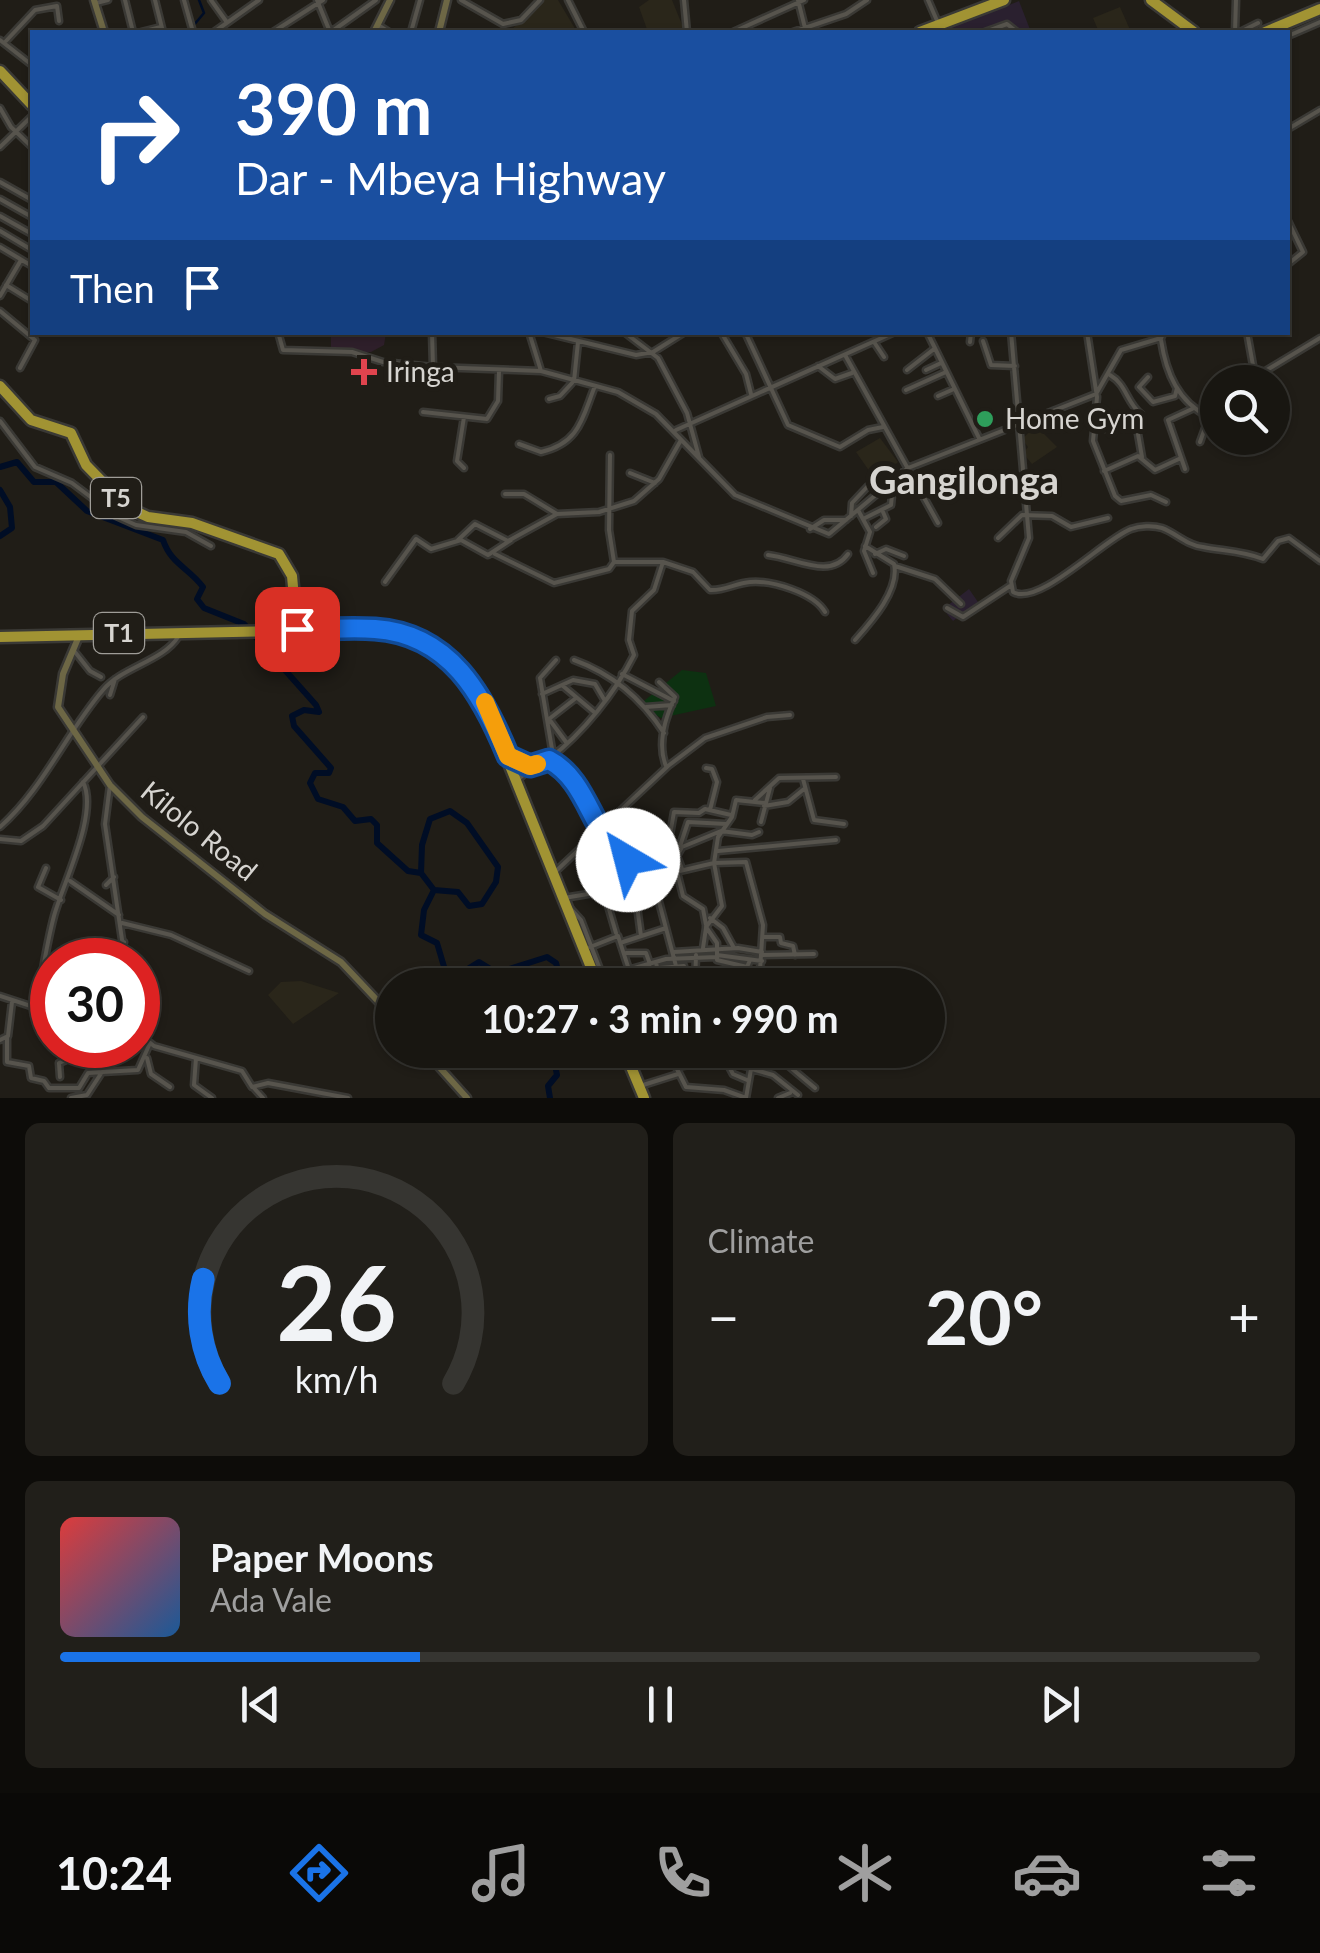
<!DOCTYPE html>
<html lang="en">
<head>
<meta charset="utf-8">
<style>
  body { margin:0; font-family:Lato,sans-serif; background:#211f1a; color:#f1f3f6; height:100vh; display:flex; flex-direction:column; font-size:38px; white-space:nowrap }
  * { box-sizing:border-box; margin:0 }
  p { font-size:32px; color:#9f9f9f }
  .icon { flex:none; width:55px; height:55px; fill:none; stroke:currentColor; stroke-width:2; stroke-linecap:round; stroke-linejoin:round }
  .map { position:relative; height:1098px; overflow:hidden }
  .details { display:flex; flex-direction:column; gap:25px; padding:25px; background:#0d0c09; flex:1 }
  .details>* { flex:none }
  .guide { position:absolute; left:30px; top:30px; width:1260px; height:305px; border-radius:0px; box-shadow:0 2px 8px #0004,0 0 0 2px #363531; background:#1a4fa0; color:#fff; overflow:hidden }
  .tools { position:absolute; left:1200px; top:365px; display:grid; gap:20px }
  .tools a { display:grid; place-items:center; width:90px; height:90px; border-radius:50%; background:#181611; box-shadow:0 2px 8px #0004,0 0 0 2px #363531; font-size:50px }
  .speed { position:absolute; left:30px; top:938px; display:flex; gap:20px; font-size:50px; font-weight:700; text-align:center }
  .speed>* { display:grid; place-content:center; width:130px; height:130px; border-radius:50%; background:#181611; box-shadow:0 2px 8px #0004,0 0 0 2px #363531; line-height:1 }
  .speed .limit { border:15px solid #d22; background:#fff; color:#111 }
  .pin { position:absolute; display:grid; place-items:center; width:85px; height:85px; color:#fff; margin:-42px; border-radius:20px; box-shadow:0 5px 15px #0006 }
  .me { position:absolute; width:110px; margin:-55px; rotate:323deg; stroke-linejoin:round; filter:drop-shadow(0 0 8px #0008) }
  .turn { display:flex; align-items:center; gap:35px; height:210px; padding:0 40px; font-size:45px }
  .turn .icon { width:130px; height:130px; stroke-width:2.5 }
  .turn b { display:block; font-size:70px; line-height:85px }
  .then { display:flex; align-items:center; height:95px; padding:0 40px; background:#0003; gap:20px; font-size:38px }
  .big { font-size:75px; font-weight:700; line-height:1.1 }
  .details .card { flex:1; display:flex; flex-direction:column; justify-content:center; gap:15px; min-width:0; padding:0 35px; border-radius:15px; background:#211f1a }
  .details .dial { align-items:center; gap:0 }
  .dial svg { height:260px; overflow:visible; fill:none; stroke:#363531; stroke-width:7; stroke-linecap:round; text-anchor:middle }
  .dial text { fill:#f1f3f6; stroke:none }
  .song { display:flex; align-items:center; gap:30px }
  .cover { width:120px; height:120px; border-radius:15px; background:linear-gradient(135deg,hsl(0 70% 55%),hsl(210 70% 35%)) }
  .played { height:10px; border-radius:5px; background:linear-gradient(90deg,#1a73e8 30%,#363531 30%) }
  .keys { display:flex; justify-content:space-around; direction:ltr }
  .heat { display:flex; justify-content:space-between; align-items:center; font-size:55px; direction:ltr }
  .details .tiles { flex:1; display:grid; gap:25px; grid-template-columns:1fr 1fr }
  .card:last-child { grid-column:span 2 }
  .trip { position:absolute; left:375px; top:968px; width:570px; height:100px; border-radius:50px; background:#181611; box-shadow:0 2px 8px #0004,0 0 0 2px #363531; font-weight:700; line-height:100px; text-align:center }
  .tabs { display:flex; height:160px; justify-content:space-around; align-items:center; background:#0a0907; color:#9f9f9f }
  .tabs .icon { width:70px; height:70px }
  .tabs .on { color:#1a73e8 }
  .tabs b { font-size:45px; color:#f1f3f6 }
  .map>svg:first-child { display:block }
</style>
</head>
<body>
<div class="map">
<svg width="1320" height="1098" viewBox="0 0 1320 1098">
  <rect width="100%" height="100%" fill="#201d17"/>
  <path fill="#2a261a" d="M543,0H558L577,32H509Z
    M649,0H672L685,32H648L639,7Z
    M1120,7L1131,32H1099L1093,18Z
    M1036,426L1057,447L1032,464L1023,453L1028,447L1022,439Z
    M880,438L898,462L877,482L856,452Z
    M301,981L339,993L293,1024L268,995L281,982Z"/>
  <path fill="#2a202f" d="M1019,1L1031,32H939Z
    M969,589L978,602L953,621L943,609Z"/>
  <path fill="#2e1f2a" d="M331,333H386L384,345L371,352H351L331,347Z"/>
  <path fill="#0d3111" d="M682,670L706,673L716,706L661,718L639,705Z"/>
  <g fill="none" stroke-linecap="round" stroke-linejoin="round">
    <path stroke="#000d25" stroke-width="2.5" d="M188,32L204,13L199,0"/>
    <path stroke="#000d25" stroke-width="6" d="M0,467L17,462L34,482H56L87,511L163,540C171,564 189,568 203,587L197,599L204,608L244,624L316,705L319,712L304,710L292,716L294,726L331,768L329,773H315L310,783L318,799L343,807L355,821L371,819L377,825V843L408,871L421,873L434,890L424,910L421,935L437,943L445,970L461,973L479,962L497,973L547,957L556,963L562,985
      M0,490L10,507L12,528L0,536
      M421,873L422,845L430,819L450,811L467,823L498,867L496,882L482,904L469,906L458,892L434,890
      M534,1050L535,1055L555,1065L557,1075L548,1086L550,1098"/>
    <g stroke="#3a3935" stroke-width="9">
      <path id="street" d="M125,0L133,32
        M155,0L163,32
        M184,0L193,32
        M211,0L226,21
        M317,0L330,32
        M461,0L503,24L521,20L540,0
        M568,0L584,32
        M684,0L687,32
        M798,0L806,32
        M928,0L938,23
        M96,3L108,0
        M378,25L389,32
        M141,32L161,27
        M214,32L259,0
        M273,32L323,0
        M331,32L376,0
        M411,32L420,0
        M733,32L804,0
        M793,32L846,14L867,0
        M985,32L1007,24L1017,32
        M1235,32L1236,0
        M1240,32L1258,23
        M1288,36L1320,22
        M0,40L32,65
        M6,41L35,10L57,6L59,21
        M0,108L11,127L32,147
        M1288,129L1320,110
        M0,147L32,116
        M0,182L32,200
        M0,199L32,217
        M0,216L32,234
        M1288,221L1303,252L1288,264
        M0,231L32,250
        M0,247L32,266
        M6,285L32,301
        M0,296L21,260
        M0,311L35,340L20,368
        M86,332H98
        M278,332L283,350L352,352L383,362L433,367L541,371L618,392L656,414L735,495L829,534L908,468L1096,394L1121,350L1161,338L1164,332
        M432,332L433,367
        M529,332L541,371
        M542,332L636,355L653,352L685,332
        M624,332L658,358L687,413L699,457
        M721,332L746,374L751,394
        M745,332L788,425L840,447L868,430L883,427
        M927,332L979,438
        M1011,332L1029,538L1011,581L1013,592C1039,607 1105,538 1131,529C1139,526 1153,525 1162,528C1176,533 1186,545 1203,547C1224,551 1243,551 1263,559L1278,541L1289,538L1320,561
        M1087,332L1097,397L1093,441L1115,496L1121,501L1151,495L1166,502
        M1247,332L1256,382
        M1161,340C1166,373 1178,402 1209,417L1218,415
        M983,341L991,365L1015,366
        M874,342L884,357
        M970,342L971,332
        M845,355L938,523
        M818,366L835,379L852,373
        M907,370L934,349
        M926,370L941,363
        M1110,375C1127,385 1126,402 1141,414
        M1257,376L1320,338
        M1148,377L1139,387L1153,402L1175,396L1177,388
        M574,381L578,342
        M906,390L946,372
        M938,396L954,389
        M549,399L560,396L572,383
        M1272,407L1282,423
        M423,412L487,419L498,401L499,371
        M464,417L457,461L464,468
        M0,421L35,467L72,483L116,516L136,525L186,532L211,546
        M1094,426L1113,431L1124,414
        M676,430L895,332
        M1138,434L1142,457
        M1200,442L1209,417
        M519,444L541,452C580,443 582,418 595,386
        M610,455L609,530L614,562
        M1185,469L1168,420L1192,409
        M1104,471L1138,456L1155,470L1181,458
        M630,473L655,483
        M505,494H524L557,514
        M858,510L870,532L864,551L873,573
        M851,516L852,503L868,486
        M863,519L891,505L892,495L884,485
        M876,527L886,519L883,512
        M810,529L824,520H846
        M998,538L1022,515L1052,516L1071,527L1108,518
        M458,540L475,524L508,541L557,514L599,512L634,501L659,479L681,440
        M495,554L554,583L609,569L614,562H663L693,572L710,590C724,591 736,583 750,582C772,580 814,593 825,612
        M875,554L886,549L904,556
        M768,555C796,558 830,580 848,554
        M895,566L935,579L961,604
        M385,582L416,539L431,549L461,540L488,555L511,540
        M947,608L963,617L1010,586
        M855,640C871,622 900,590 894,564L865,546
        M75,652L90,671L101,677
        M574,660C613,674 642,699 664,733
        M622,674L674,701
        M659,682L675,697C665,718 657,744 666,766
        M563,686L594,712
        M542,694L573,680L595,684L605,701
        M110,695L115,679
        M646,707L672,705
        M549,719L576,698
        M549,719L566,742
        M553,755L540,678L556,660
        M508,756L530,767
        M549,759L575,783L598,832
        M706,768L712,769L717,782L710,810
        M803,779L814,820L844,824
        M517,781C528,768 537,768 549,759C583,733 615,693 634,655L629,640L632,611L654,590L663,562
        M110,785L105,824L125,960
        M755,800L779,778L836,777
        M764,806L788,802L804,789
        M590,807L603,828
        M761,822L770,788
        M0,827C43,789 66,733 103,690C122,667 163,661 178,637
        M600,830L614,848L640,866
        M0,839L21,841L43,826L143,717
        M668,846L674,812L699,813L705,809L731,815
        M680,846L688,822L726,824
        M718,851L836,840
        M669,853L672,873
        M631,861L641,936
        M640,867L671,865
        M46,868L38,887L61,900
        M682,869L677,856L682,847
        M555,872L668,766L705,738L767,717L790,715
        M677,872L683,896L703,909L706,925
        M70,881L119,915
        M607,881L632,878
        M106,885L114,877
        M633,886L661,876
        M657,891L640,870L649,843L682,847L721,831L752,835L759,832
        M612,894L601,868L603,854L612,845
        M564,898L594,893L606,898
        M570,908L581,920L606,985
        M710,918L723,928L734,948
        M122,923L171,935L249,971
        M616,933L606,899L634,893
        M764,937H780L781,943L793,946L795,955
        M623,942L666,928
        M590,947L618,936L634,985
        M703,948L706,928
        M674,952L738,948L762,952
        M626,953H646L650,964
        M717,955L762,961
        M762,955L814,954
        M117,960L124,942
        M750,960L747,967L717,960V943L706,927L722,906L714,863L746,862L763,925L759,985
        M656,962L660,985
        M676,966L658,898L659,881L671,873L714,863L718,837L732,817L736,800L765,803
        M659,968L684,966L687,985
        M762,973L805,985
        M696,974L716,985
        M603,977L666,959L717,957
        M695,985L696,955
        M732,985L738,966
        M816,985L830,981
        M0,996L52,1013
        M36,1008C42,977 46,946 54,916C63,883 99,813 83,782
        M138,1033L154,1046L242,1071L252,1087L268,1083L348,1098
        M7,1038V1062L29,1066L31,1078L44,1081L49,1088H79L88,1073L103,1072
        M0,1040L8,1036L12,1002
        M674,1050L676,1067L686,1087L724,1090L746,1098
        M723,1050L726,1063
        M736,1050L778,1057L815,1088
        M751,1052L752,1069L773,1075L798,1095
        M147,1058L151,1074L170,1087
        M196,1058L194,1085L212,1098
        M628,1060L673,1058
        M727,1063L733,1074L747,1080
        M676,1067L718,1061L750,1067
        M60,1077L59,1063L66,1060L70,1045
        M640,1086L678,1074
        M253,1087L263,1098
        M71,1098L87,1095L102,1072L138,1070L150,1043
        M746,1098L751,1069
        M778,1098L790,1093"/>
    </g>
    <g stroke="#3a3935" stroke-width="11">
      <path id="secondary" d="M94,0L104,32
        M374,32L390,0
        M439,32L447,0
        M79,636L63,674L58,707L110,785L142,817L265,914L341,962L392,1016
        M424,1050L467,1098"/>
    </g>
    <g stroke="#3a3935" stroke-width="15">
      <path id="highway" d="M1151,0L1194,32
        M920,32L1004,0
        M1265,32L1320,9
        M0,71L32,105
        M0,386L31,420L71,433L86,465L128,508L148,517L192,523L279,554L292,576L297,629
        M0,637L375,629L435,649L459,668L484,701L598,985
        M624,1050L644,1098"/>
    </g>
    <use href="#street" stroke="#57544d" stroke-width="4"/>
    <use href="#secondary" stroke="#6d6745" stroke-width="6"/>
    <use href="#highway" stroke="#a19333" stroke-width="10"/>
  </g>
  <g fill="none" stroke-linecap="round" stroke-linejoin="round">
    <g stroke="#114b97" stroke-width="25">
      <path id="route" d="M297,629C323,630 349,627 375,629C450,634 483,695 508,756L530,766L549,760C580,776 589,814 605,836C611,846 620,852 628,860"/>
    </g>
    <use href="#route" stroke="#1a73e8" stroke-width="18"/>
    <path stroke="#f59e0b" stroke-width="18" d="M485,702L508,756L530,766L537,764"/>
  </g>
  <path fill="#e0444e" stroke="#201d17" stroke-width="4" d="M359 357h10v10h10v10h-10v10h-10v-10h-10v-10h10z"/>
  <circle fill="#2e9e5b" stroke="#201d17" stroke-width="4" cx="985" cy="419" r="10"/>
  <g text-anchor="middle" stroke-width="10" stroke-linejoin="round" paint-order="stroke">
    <g fill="#201d17" stroke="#9f9d98" stroke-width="2.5">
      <rect x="91" y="478" width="50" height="40" rx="8"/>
      <rect x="94" y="613" width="50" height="40" rx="8"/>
    </g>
    <g font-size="25" font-weight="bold" fill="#d6d4d0">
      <text x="116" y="507">T5</text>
      <text x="119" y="642">T1</text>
    </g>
    <g font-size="28" fill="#d6d4d0" stroke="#201d17" text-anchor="start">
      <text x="386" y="382">Iringa</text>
      <text x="1005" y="429">Home Gym</text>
    </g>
    <g font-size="28" fill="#d6d4d0" stroke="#201d17">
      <text transform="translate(199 831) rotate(39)" y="10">Kilolo Road</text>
    </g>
    <g font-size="38" font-weight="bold" fill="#d6d4d0" stroke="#201d17">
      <text x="964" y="494">Gangilonga</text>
    </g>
  </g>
</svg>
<div class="tools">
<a><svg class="icon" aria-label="search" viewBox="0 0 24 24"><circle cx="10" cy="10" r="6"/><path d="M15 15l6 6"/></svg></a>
</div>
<div class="speed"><div class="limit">30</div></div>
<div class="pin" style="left:297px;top:629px;background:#d93025"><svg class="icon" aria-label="arrive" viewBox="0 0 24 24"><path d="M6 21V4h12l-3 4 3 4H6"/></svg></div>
<svg class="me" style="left:628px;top:860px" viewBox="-20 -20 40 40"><circle r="19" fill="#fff"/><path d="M0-13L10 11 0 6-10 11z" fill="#1a73e8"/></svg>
<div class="trip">10:27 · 3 min · 990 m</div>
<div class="guide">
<div class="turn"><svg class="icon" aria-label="right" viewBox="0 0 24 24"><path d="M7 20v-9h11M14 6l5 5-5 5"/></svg><div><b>390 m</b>Dar - Mbeya Highway</div></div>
<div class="then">Then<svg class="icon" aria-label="arrive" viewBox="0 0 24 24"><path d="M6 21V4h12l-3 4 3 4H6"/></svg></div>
</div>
</div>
<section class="details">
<div class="tiles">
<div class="card dial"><svg viewBox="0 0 100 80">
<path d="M14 69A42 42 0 1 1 86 69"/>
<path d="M14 69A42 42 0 0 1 9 37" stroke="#1a73e8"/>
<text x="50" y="56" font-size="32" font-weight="700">26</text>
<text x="50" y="72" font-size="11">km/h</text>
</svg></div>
<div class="card"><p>Climate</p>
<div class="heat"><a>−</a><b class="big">20°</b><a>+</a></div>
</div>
<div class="card">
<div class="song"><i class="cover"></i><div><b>Paper Moons</b><p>Ada Vale</p></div></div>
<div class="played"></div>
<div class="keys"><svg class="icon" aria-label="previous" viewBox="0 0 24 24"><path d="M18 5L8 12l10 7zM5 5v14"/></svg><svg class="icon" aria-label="pause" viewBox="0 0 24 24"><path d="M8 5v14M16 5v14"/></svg><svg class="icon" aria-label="next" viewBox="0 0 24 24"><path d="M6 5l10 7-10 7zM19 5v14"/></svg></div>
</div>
</div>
</section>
<nav class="tabs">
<b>10:24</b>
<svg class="icon on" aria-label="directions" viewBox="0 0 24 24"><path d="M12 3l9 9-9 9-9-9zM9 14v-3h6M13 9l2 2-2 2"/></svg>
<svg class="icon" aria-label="music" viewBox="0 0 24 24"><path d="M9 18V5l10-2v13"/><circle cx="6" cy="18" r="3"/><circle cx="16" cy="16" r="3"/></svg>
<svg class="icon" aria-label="phone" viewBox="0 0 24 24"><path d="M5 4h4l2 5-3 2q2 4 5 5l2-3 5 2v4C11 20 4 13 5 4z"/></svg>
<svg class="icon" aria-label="climate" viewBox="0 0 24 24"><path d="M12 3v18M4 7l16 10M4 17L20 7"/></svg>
<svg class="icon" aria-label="car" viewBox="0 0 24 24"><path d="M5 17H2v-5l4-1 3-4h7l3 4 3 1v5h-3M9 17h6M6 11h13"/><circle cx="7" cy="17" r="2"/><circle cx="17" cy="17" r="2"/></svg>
<svg class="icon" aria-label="filters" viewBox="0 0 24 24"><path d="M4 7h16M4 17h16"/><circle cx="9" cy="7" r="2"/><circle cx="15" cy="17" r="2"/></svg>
</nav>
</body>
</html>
